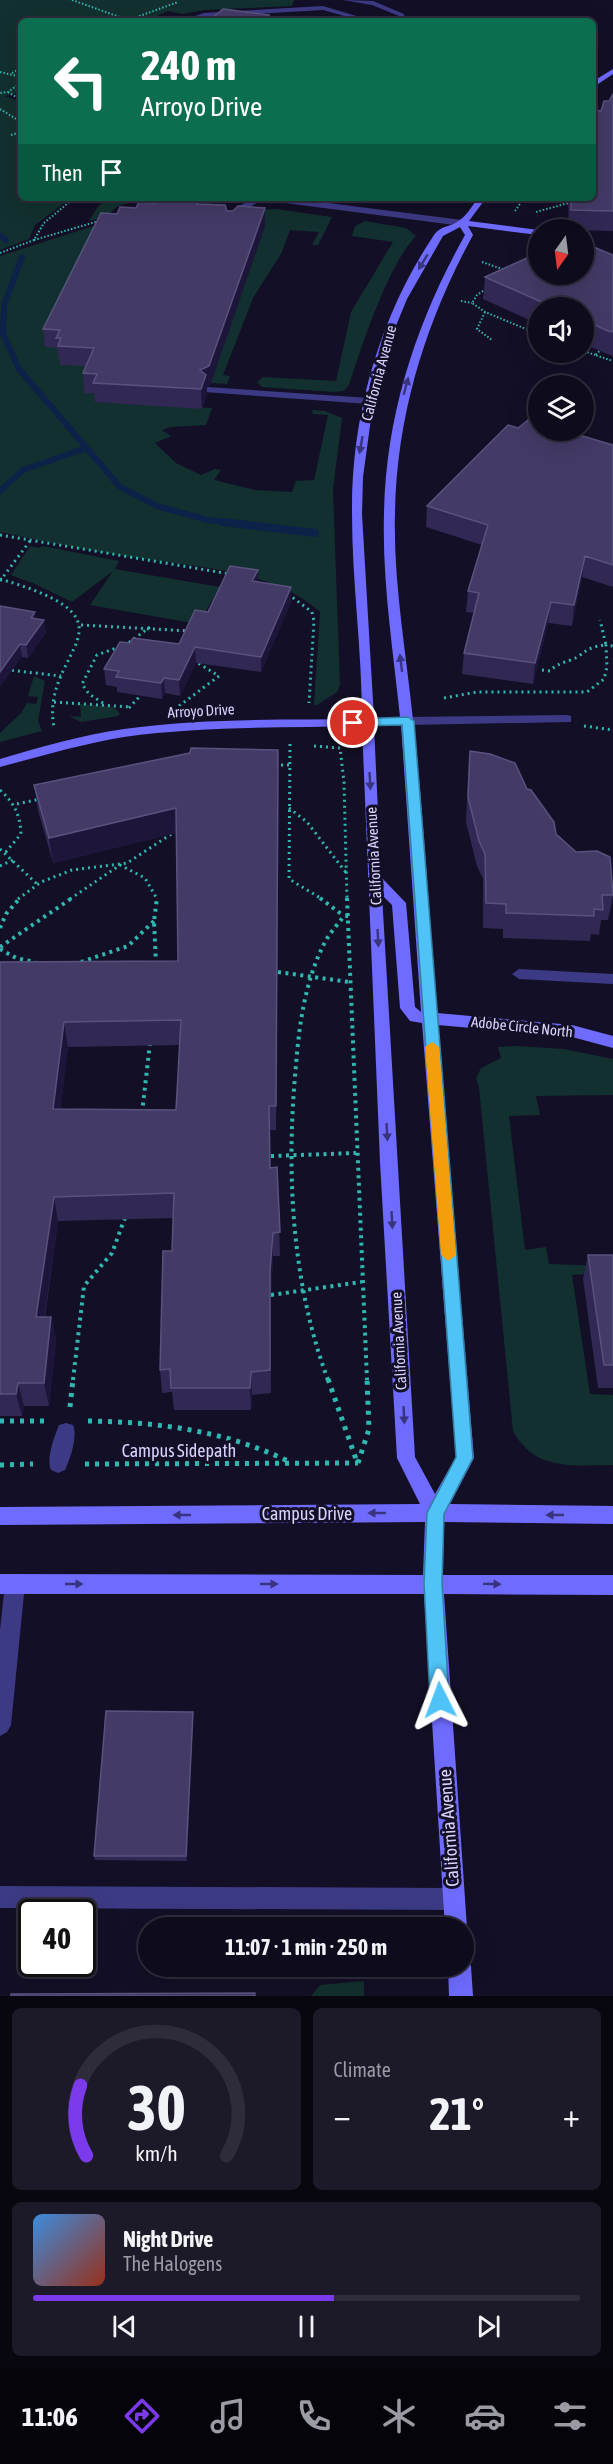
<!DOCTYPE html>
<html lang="en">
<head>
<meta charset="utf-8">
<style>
  body { margin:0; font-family:"Asap Condensed",sans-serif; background:#1c1929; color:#f1f3f6; height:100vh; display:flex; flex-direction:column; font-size:22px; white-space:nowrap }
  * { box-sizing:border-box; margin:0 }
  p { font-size:20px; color:#9b9ba3 }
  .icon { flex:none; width:33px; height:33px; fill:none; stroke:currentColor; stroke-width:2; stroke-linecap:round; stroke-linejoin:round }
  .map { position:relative; height:1996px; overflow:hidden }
  .side { display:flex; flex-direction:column; gap:12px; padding:12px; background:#08060f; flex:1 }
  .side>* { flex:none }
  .banner { position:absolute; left:18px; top:18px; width:578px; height:183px; border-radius:9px; box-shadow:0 6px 24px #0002,0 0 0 2px #2e2b3b; background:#0b6e4f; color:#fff; overflow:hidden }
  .needle { width:39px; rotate:194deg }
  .fabs { position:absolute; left:528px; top:219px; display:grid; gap:12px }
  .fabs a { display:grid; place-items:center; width:66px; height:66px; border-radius:50%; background:#0e0b1c; box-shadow:0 6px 24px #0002,0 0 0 2px #2e2b3b; font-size:30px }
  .speed { position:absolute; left:18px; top:1899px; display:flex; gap:12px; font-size:30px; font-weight:700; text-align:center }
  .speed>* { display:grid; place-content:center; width:78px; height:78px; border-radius:50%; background:#0e0b1c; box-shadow:0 6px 24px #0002,0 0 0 2px #2e2b3b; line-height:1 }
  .speed .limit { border:3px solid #111; border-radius:9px; background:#fff; color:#111 }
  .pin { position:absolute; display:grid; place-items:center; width:51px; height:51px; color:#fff; margin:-26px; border:3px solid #fff; border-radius:50%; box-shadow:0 2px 6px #0007 }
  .me { position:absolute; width:66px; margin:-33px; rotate:357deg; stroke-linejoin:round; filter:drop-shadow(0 0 4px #0008) }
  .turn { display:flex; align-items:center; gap:21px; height:126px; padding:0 24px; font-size:27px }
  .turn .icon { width:78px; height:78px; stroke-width:2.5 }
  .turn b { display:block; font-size:42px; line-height:51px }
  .then { display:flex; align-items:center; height:57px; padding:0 24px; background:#0003; gap:12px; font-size:22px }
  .big { font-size:45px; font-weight:700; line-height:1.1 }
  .side .widget { flex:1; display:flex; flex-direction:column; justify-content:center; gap:9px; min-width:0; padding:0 21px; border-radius:9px; background:#1c1929 }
  .side .dial { align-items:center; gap:0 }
  .dial svg { height:156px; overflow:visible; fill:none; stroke:#2e2b3b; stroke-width:7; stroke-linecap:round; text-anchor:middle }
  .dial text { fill:#f1f3f6; stroke:none }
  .song { display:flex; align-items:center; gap:18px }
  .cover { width:72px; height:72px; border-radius:9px; background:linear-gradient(135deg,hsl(210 70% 55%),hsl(10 70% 35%)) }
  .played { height:6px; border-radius:3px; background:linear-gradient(90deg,#7c3aed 55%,#2e2b3b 55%) }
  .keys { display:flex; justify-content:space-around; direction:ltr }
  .heat { display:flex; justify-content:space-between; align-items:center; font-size:33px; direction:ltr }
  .side .tiles { flex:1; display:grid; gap:12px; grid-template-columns:1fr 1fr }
  .widget:last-child { grid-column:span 2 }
  .trip { position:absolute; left:138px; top:1917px; width:336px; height:60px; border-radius:30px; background:#0e0b1c; box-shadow:0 6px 24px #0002,0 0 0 2px #2e2b3b; font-weight:700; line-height:60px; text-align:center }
  .menu { display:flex; height:96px; justify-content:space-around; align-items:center; background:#06040b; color:#9b9ba3 }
  .menu .icon { width:42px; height:42px }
  .menu .active { color:#7c3aed }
  .menu b { font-size:27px; color:#f1f3f6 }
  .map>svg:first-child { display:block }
</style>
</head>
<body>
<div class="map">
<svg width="613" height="1996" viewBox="0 0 613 1996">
  <rect width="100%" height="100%" fill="#130f26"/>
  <path fill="#12302f" d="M0,0H294L292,6L205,10L182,14L168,11L146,21H21V92L5,96L21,102V198H71L35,225L29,239L0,250Z
    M107,198H135L141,201C128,203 115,204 109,216L89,221L97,208Z
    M276,209L332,217L318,245H312L319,232L290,230L282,252L253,298L223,375L230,376L227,384L211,383L265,226L262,210Z
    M365,221L406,228L416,236C388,265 362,345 349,385L344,391L334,392L262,387L257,382L263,377L336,381L351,312L393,242L352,236L355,226Z
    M106,222L62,348L96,367L85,392L99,394L96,402L212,408L206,425L170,427L162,430L171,436L155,443L176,463L201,475L215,469L221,470L214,480L255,490L292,492L296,481L314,480L328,415L313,414L312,410L325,411L342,418L333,489L340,685L337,692L317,705H314L320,612C270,568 192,567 130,557C86,550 43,541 0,532V256Z
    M30,546L39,548L43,546L119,561L115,569L220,587L198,624L90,605L113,571L72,602L35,584L11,575Z
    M34,676L45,681L38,721L42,731L0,742V733L21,713L27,703L36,704L38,697L28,696Z
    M80,704L113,707L120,713L118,716L81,722L69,716L81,717Z
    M516,1046L564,1049L613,1059V1095L536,1096L540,1115L509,1116L525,1250L546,1247L549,1264L606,1266V1273L572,1275L590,1394L613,1395V1465C574,1465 535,1472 513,1431L479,1088L476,1078L481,1068L501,1058L498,1047Z
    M364,1981V1996H311L320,1985Z"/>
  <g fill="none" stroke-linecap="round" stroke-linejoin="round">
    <path stroke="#0c2248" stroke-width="6" d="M0,236L6,240
      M22,257L4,305L3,334L19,369L120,487L157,506L208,520L235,523
      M0,491L23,470L86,448"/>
    <path stroke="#0c2248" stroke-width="8" d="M223,522L315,533"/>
    <path stroke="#2fb8b0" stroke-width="2" stroke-dasharray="1.5 2" stroke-linecap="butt" d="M72,0L128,20
      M126,21L178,2
      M0,72L17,76L19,84L8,92L0,93
      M12,73L21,68
      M8,92L21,100
      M0,109L21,122
      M11,135L21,132
      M515,211L524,198
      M536,212L572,202
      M34,240L99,221
      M0,253L34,240L44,223L74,198
      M482,262L505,270
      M486,289L477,295L472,303L485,312L538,334
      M461,301L472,303
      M485,312L477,329L492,340
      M602,349L595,355L613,361
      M584,351L595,355"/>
    <path stroke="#2fb8b0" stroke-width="3" stroke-dasharray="2 4" stroke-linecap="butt" d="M0,535L230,574
      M0,579C149,622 39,650 54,727
      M0,581L30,541
      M288,594L312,612L314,621L309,703
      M81,625L190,631
      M0,669L61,676
      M542,670L550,671C557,664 562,663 571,660C586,654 584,647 606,645L600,620
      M444,698L477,692H587L604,679L607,667L606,645L613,646
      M54,702L130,707
      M103,703L89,694L82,684L97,655L127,644L150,627
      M179,706L219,676L193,660
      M129,708L140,696
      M584,726L613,730
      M290,744L289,879L322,899
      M314,746L340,748L344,782L347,899
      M275,765H289
      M0,790C14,803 20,814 21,834L5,853
      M17,804L40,799
      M289,808L307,822L347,874
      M0,849L38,885
      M0,866L13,860
      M18,899L41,882L72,870L127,863L173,833
      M70,899L120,865L145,878L157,899"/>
    <path stroke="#2fb8b0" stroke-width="4" stroke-dasharray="3 4.5" stroke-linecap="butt" d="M320,898L344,916
      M347,898L367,1380
      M0,928L6,914L20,898
      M0,947L72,898
      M0,949L16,958L35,962
      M81,962L128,946L154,921
      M156,964L154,921L157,898
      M278,972L349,982
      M142,1113L150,1043
      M271,1156L356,1153
      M271,1295L361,1282
      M73,1380L84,1286L112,1253L126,1215
      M328,1380C291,1281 286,1170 296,1065C299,1026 305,982 323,946C328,935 337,925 344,916H348"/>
    <path stroke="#2fb8b0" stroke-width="5" stroke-dasharray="4 6" stroke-linecap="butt" d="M328,1379L357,1462
      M70,1407L73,1379
      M0,1421H44
      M88,1421C160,1422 227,1431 292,1463
      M358,1463L369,1429L367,1379
      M85,1464L358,1463
      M0,1465L33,1464"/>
    <path fill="#3d3a85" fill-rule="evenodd" d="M343,0L373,1L404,14L405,21H399V16L372,5Z
      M323,6L373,21H362L323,10L204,17L180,21L204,13Z
      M151,198H181C175,202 157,202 151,198Z
      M255,198H265L243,211L236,224H230L237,207Z
      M266,198H289L462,220L466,223L462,226L270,201Z
      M208,387L369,398L374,401L369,404L204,392L203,390Z
      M567,715L571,716V722L408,725L402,721L408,717Z
      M519,969L613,974V984L519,979L512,974Z
      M66,1423L73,1425C78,1437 70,1459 65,1470L58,1473L51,1470C46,1459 54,1437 59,1425Z
      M15,1574L22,1577L25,1584L11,1725L7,1732L0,1736V1630L5,1584L8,1577Z
      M0,1886L454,1888L462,1891L465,1899L462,1907L454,1910L0,1908Z"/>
    <path fill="#6f6bff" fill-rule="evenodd" d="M613,69V74L592,88V82Z
      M478,198H486L469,221L538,230V235L468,226L473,235C426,321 397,413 395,512C393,581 406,651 413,720C424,816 429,916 437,1013L572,1025L613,1036V1048L572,1037L438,1025L474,1458L450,1504L613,1506V1524L444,1522L443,1575H613V1595L444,1594L467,1928L464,1936V1928H445L424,1594H0V1574L423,1575L425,1522L0,1525V1507L420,1504L397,1458L380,1162L362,726C283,728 203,726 124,737C82,744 41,756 0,767V759C41,747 82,735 124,729C203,718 283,720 362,719C362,650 352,583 352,514C351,416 379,317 434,235C440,226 449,227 457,222C466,217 472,206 478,198ZM460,227L465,235C417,321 386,413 384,513C382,581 393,649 400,717L374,718L362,514L363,477L373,404L393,333L407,299L443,236ZM401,725L421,1012L415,1007L406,903L381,877L374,726ZM382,895L392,905L400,1008L410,1021L422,1023L456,1457L435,1494L415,1457Z
      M464,1956L467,1958L471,1966L473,1996H449L448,1966H464Z"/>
  </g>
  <path fill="#312854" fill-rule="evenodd" d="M613,94V231L569,230L568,198H592L601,111L609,101Z
    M199,204L227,211L265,208V225L210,385L207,387V394L202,409L95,402L94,393H84L83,373L86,366L60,365L57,348L45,347L43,329L117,214L136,208Z
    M613,255V356L605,353L584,344V308H538V324L483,299L485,277Z
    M518,428L613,445V587L582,577L572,626L548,623L533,684L462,674L464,653L474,613L466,612L468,591L482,545L426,527L427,506Z
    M258,582L291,587V602L261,672L196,663L180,696L165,693L162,699L117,692V687L106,685L104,669L130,643L179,644L208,612Z
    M0,606L36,619L46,633L28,658L22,657Z
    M470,751L527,789L556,834L613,895L608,920H601L599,935L591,934L590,941L503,938V929L483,928V879L477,866L466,822L468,776Z
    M279,774L276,1130H269L270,1168L277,1167L280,1256H273L271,1295V1393L252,1395L251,1410H174L172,1392L162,1393L160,1370L172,1251L174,1218L58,1221L45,1317H51L56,1340L49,1406H24L22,1416H0V962L178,961L176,833L53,863L38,810L34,785ZM180,1045L176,1110L60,1109L68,1047Z
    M588,1255H613V1388H598L583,1279Z
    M193,1712V1717L187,1861L95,1860L94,1856Z"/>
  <path fill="#1d163a" d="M269,15V21H262Z
    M265,208V225L210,385L207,387V394L202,409L200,370Z
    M585,556L582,577L572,626L574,605Z
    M258,570V585L252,581Z
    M291,587V602L261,672V657Z
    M551,602L548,623L533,684L535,663Z
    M35,612L36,625L31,618Z
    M44,620L46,633L28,658L26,645Z
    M20,644L22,657L0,687V672Z
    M195,647L196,663L180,696L179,680Z
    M164,678L165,693L162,699L161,683Z
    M278,750L279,774L276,1130V1106Z
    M176,808L177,833L53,863L49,838Z
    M64,1022L68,1047L58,1133L53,1109Z
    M54,1197L58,1221L41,1340L36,1317Z
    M273,1233V1256L271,1295V1393L270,1271Z
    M51,1317L56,1340L49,1406L44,1383Z
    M251,1372L252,1395L251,1410L250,1388Z
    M18,1383L24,1406L22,1416L16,1394Z
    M193,1712V1717L187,1861L186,1856Z"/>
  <path fill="#433a66" stroke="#5a527e" stroke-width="1.5" fill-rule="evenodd" d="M223,9L269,15L262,21H209Z
    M613,94V211L571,210V198H592V116H595V110L601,111L604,101H609Z
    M157,198L199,200L197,204L225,205L227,211H233L238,206L265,208L209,366L200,370L206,375L201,389L93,383L97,374L83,373L94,348L58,346L61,338H56L60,330L43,329L101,213L117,214L120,207L136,208L139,202L155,203Z
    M584,243L613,255V332L608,331L584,320V308H555L485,277L538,253V274H584Z
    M528,420L538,424V430H562L613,445V565L585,556L574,605L551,602L535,663L464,653L479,593L468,591L488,525L427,506L508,425L518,428Z
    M230,566L258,570L252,581L291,587L261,657L195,647L179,680L164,678L161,683L116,677L119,671L104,669L120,642L130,643L133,638L179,644L195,610L208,612Z
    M0,606L35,612L31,618L44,620L26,645L20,644L0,672Z
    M191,748L278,750L276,1106H269L270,1168L277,1167L280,1232L273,1233L270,1271V1370L251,1372L250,1388H171L170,1369L160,1370L163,1251H172L174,1193L54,1197L36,1317H51L44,1383H18L16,1394H0V962L178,961L176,808L49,838L34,785L190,753ZM181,1020L176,1110L53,1109L64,1022Z
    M470,751L490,754L515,763L527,789L531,790L554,822L556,834L576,852L597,851L610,857L613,895H602L603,910L594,909V916L506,913V904L486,903L485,854L479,841L468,797Z
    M588,1255H613V1365H604Z
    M106,1711L193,1712L186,1856H94Z
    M255,1993V1996H11V1994Z"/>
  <defs><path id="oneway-solid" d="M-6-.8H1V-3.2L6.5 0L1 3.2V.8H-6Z" transform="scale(1.5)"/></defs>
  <g fill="#38347d">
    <use href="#oneway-solid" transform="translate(423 262) rotate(121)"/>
    <use href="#oneway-solid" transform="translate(406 386) rotate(-75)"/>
    <use href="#oneway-solid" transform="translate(361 445) rotate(100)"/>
    <use href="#oneway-solid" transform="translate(401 663) rotate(-97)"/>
    <use href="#oneway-solid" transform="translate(370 781) rotate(87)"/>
    <use href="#oneway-solid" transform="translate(378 938) rotate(87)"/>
    <use href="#oneway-solid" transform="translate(387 1132) rotate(87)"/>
    <use href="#oneway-solid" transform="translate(392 1220) rotate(87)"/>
    <use href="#oneway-solid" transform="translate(404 1415) rotate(87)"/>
    <use href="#oneway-solid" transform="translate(377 1513) rotate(180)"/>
    <use href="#oneway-solid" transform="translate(182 1515) rotate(180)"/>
    <use href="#oneway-solid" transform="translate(555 1515) rotate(180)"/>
    <use href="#oneway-solid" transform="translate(74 1584)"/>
    <use href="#oneway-solid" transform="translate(269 1584)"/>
    <use href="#oneway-solid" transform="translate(492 1584) rotate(1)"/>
  </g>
  <path fill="#4fc3f7" stroke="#337fa1" stroke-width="1.5" d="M408,717L414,721L473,1458L444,1514L442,1583L449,1700L447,1707L440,1709L433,1707L430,1700L424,1583L427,1513L456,1457L402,725L353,726L347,723L353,719Z"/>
  <path fill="#f59e0b" d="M432,1042L439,1047L456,1255L448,1261L441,1255L425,1047Z"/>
  <g text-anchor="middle" stroke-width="6" stroke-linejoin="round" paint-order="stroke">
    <g font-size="15" fill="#d9d4ff" stroke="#130f26">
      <text transform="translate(379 373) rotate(-75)" y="5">California Avenue</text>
      <text transform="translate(201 711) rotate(-3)" y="5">Arroyo Drive</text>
      <text transform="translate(374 856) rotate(-93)" y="5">California Avenue</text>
      <text transform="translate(522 1027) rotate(6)" y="5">Adobe Circle North</text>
      <text transform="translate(399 1341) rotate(-93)" y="5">California Avenue</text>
    </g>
    <g font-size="18" fill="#d9d4ff" stroke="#130f26">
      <text x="179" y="1457">Campus Sidepath</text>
      <text x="307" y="1520">Campus Drive</text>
      <text transform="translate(449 1828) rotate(-94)" y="6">California Avenue</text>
    </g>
  </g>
</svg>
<div class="fabs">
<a><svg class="needle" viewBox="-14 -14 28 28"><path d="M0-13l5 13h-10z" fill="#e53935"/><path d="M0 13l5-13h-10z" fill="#9b9ba3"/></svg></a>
<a><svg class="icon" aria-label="sound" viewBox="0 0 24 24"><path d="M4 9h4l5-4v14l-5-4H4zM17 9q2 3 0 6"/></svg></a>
<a><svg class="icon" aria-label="layers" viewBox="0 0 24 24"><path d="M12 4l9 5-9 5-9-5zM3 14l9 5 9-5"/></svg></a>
</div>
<div class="speed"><div class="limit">40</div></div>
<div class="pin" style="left:353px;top:723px;background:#d93025"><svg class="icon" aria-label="arrive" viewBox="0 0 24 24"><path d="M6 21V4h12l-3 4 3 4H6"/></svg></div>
<svg class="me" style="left:440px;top:1700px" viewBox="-20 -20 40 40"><path d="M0-17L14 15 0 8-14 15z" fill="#4fc3f7" stroke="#fff" stroke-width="4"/></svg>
<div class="trip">11:07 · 1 min · 250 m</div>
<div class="banner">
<div class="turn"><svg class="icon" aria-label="left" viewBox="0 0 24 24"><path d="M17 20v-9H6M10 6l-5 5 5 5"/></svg><div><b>240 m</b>Arroyo Drive</div></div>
<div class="then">Then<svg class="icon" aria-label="arrive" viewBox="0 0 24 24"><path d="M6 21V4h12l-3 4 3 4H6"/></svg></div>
</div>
</div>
<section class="side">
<div class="tiles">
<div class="widget dial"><svg viewBox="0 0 100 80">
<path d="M14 69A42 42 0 1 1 86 69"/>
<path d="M14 69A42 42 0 0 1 11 33" stroke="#7c3aed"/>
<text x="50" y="56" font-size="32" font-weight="700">30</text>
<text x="50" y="72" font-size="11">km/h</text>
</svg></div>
<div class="widget"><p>Climate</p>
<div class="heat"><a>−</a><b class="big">21°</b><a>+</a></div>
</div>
<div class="widget">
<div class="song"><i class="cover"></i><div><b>Night Drive</b><p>The Halogens</p></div></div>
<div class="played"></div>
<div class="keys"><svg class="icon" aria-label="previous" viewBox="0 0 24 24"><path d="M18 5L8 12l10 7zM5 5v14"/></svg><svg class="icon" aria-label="pause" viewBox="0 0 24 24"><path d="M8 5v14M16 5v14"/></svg><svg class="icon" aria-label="next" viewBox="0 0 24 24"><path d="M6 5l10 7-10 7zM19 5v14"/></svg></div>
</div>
</div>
</section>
<nav class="menu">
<b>11:06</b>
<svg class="icon active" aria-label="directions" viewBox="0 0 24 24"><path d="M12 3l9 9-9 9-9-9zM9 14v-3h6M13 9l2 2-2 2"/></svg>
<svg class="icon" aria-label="music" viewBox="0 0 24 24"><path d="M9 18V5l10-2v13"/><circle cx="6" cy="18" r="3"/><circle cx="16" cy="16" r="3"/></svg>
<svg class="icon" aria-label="phone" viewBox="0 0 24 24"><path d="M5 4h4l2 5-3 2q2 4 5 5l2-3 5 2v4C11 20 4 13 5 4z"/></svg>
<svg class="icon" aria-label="climate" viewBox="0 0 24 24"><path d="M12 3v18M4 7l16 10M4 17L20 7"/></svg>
<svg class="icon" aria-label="car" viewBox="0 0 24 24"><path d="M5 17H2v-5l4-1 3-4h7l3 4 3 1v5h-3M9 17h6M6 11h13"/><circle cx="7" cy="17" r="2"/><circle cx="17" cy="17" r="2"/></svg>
<svg class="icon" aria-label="filters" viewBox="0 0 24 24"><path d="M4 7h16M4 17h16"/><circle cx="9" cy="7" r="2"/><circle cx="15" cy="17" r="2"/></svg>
</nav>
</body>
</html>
